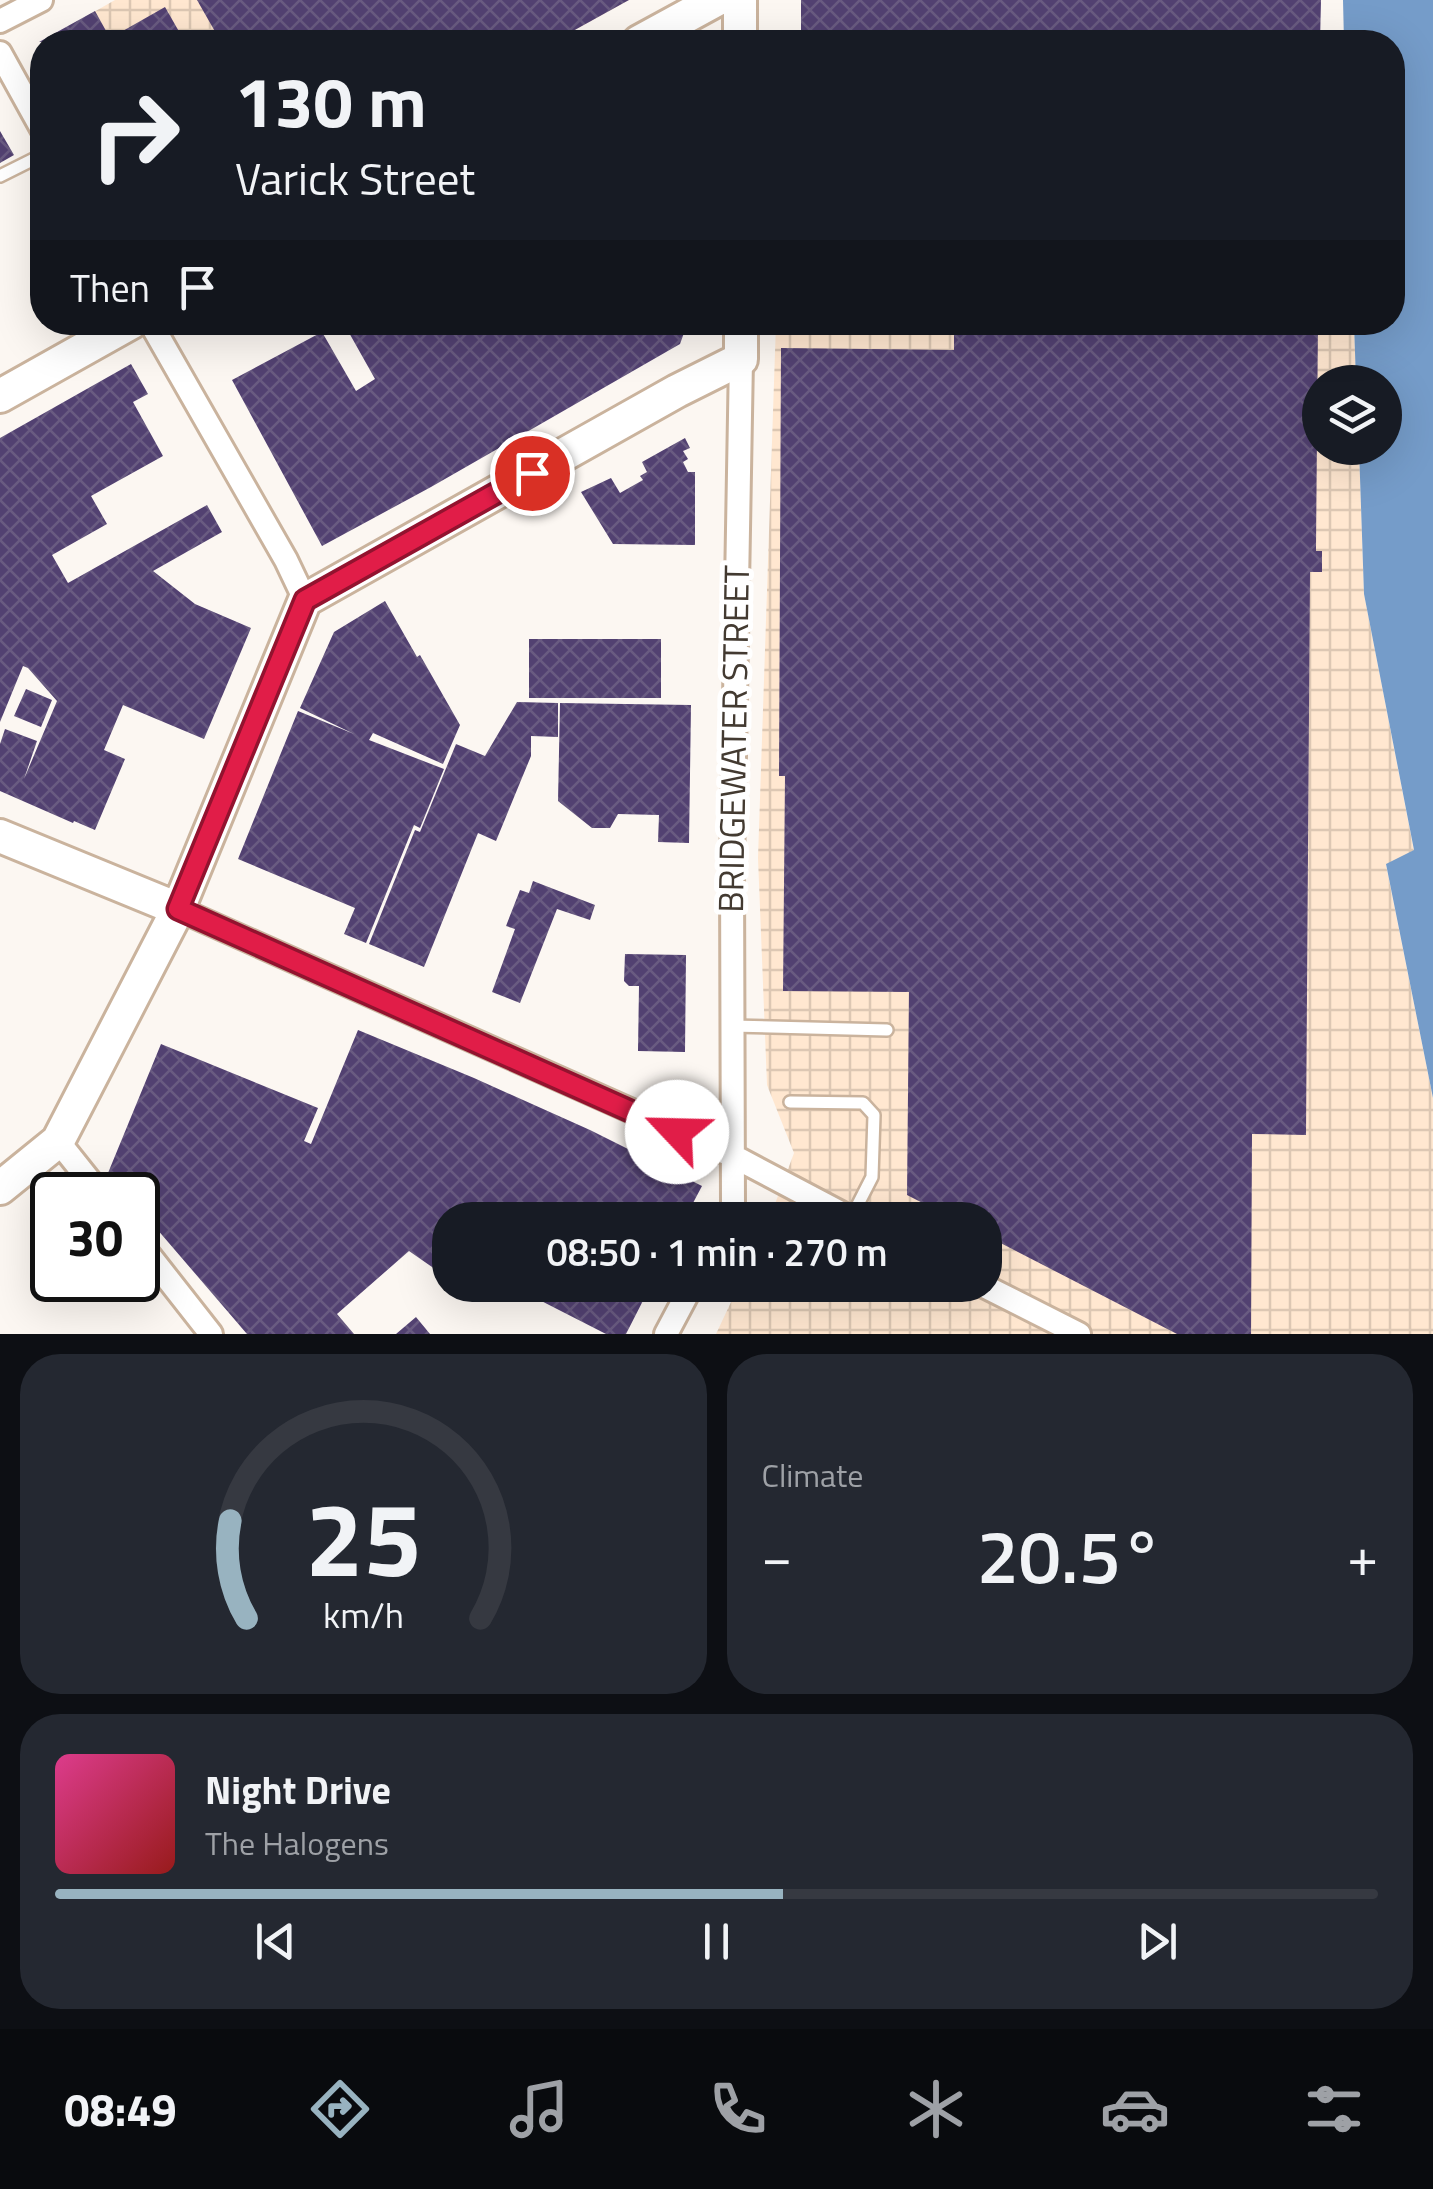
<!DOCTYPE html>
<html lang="en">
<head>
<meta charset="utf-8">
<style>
  body { margin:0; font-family:"Titillium Web",sans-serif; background:#242831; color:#f1f3f6; height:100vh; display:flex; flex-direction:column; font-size:38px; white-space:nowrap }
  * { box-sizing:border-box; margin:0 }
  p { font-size:32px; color:#9ea1a6 }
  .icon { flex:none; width:55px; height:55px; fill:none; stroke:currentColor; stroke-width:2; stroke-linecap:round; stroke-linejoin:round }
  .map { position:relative; height:1334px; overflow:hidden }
  .details { display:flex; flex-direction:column; gap:20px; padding:20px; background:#0d0f14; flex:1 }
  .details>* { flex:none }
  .top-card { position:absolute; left:30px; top:30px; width:1375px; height:305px; border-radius:40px; box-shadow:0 10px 40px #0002; background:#171b24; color:#f1f3f6; overflow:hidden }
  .tools { position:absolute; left:1302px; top:365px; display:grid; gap:20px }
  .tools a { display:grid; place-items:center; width:100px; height:100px; border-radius:50%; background:#171b24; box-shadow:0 10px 40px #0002; font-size:50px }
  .speed { position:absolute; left:30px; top:1172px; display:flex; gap:20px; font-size:50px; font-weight:700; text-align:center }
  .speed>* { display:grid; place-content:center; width:130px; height:130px; border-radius:50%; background:#171b24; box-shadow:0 10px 40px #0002; line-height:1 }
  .speed .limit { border:5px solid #111; border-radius:15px; background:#fff; color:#111 }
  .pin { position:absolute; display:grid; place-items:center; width:85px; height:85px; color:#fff; margin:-42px; border:5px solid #fff; border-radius:50%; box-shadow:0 2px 10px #0007 }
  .me { position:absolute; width:110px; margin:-55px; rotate:294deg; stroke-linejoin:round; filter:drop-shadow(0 0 8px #0008) }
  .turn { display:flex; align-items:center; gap:35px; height:210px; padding:0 40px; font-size:45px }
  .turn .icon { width:130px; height:130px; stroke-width:2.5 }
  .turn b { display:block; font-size:70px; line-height:85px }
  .then { display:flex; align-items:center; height:95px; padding:0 40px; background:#0003; gap:20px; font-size:38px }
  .big { font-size:75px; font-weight:600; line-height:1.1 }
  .details .card { flex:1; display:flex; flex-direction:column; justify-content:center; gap:15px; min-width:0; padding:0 35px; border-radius:40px; background:#242831 }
  .details .dial { align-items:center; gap:0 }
  .dial svg { height:260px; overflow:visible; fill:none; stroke:#363941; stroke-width:7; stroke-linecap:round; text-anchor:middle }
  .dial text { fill:#f1f3f6; stroke:none }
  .song { display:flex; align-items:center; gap:30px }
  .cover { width:120px; height:120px; border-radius:15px; background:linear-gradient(135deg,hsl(330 70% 55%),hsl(0 70% 35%)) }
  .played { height:10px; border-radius:5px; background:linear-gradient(90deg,#98b3c0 55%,#363941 55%) }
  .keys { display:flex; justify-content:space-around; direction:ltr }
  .heat { display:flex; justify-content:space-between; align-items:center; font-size:55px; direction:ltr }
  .details .tiles { flex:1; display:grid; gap:20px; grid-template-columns:1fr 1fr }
  .card:last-child { grid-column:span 2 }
  .trip { position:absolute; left:432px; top:1202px; width:570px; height:100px; border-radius:40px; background:#171b24; box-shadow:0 10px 40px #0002; font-weight:600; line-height:100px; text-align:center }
  .tab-bar { display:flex; height:160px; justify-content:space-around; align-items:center; background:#090b0e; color:#9ea1a6 }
  .tab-bar .icon { width:70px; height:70px }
  .tab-bar .on { color:#98b3c0 }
  .tab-bar b { font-size:45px; color:#f1f3f6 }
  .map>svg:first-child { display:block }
</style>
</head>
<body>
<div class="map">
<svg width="1433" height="1334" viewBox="0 0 1433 1334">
  <defs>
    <pattern id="industrial-grid" width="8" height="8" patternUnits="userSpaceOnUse" patternTransform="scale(2.5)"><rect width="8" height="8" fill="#ffe7d0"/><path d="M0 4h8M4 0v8" fill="none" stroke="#dcc7b3"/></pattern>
    <pattern id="building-cross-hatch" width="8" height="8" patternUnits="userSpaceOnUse" patternTransform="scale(2.5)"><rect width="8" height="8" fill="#524171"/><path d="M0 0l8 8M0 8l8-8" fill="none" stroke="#695b81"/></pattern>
  </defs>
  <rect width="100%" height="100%" fill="#fcf7f2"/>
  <path fill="url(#industrial-grid)" d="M115,0H629L553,42H42V45L41,42Z
    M776,323H1354L1356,382H1320V448H1359L1364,594L1414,851L1386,865L1433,1098V1334H716L739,1285H985V1220H769L794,1153L767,1085L758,858Z"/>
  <path fill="#759cc9" d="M1343,0H1433V1098L1386,864L1414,850L1364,594L1359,448H1385V382H1356L1354,323L1392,322V42H1344Z"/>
  <path fill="url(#building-cross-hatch)" d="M197,0H629L553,42H221Z
    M801,0H1321L1320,42H801Z
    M165,7L185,42H117L125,39L121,32Z
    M95,11L110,38L102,42H39Z
    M0,131L14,155L0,163Z
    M343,322H688L680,344L431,487L322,546L232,380L322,332L356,391L375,379Z
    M954,322H1318L1316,547V551H1322V572H1310L1306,1135L1252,1134L1251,1334H1177L985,1235V1220H956L907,1195L909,992L783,991L785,776H779L781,348L954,350Z
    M131,364L148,394L133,402L163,456L91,496L107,524L52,555L68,583L207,505L222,532L153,571L195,604L251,628L204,739L123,705L104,750L125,759L95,830L74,821L73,823L0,791V744L5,729L37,741L24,779L57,701L28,668L23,666L0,722V438Z
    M685,438L690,448L683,451L688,459L683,462L688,472H695V545L613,544L581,492L611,478L620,493L643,480L640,476L647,472L642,462Z
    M385,601L417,657L420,655L460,725L443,764L373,733L369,740L444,769L420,828L414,825L366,943L344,934L355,908L238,859L298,711L354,734L300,708L334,632Z
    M529,639H661V698H529Z
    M26,689L52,700L41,727L14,716Z
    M517,702L558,703V737L531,736V756L496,841L478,833L424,967L369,944L415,830L420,832L456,744L485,756Z
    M560,703L691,705L689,843L658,842L659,815L618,814L610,828H592L558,801Z
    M533,881L595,905L590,920L557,909L520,1003L492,992L515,929L506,926L520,890L529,893Z
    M625,954L686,955L685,1052L638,1051L639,986H629L624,981Z
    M358,1030L474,1078L590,1130L702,1186L684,1220H450V1265L445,1276L409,1251L337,1314L354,1334H247L138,1207V1195H127L108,1173L161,1044L318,1108L304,1141L311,1144Z
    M510,1285H651L626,1334H606Z
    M416,1317L430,1334H396Z"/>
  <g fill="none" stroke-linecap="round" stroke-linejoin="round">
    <g stroke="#cab39d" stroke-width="16">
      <path id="service" d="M0,176L42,155
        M732,1026L887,1030
        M790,1102L863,1103L874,1115L872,1177L851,1218"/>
    </g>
    <g stroke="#cab39d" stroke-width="28">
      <path id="minor" d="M0,21L41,0
        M0,53L42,129
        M150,322L286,560L305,600
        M178,909L733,1156L854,1220
        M58,1141L101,1195
        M725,1220L733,1205L732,869L741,359
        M138,1241L211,1334
        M982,1285L1079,1334
        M666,1334L692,1285"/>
    </g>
    <g stroke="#cab39d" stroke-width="38">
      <path id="secondary" d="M740,0V42
        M639,42L716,0
        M0,396L132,322
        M0,836L178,909
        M0,1188L58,1141L178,909L305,600L677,391L741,359V322"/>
    </g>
    <use href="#service" stroke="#fff" stroke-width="11"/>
    <use href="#minor" stroke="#fff" stroke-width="22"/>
    <use href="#secondary" stroke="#fff" stroke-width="32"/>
  </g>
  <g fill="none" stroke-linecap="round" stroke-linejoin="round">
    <g stroke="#92132f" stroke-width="25">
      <path id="route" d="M532,473L305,600L178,909L677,1132"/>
    </g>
    <use href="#route" stroke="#e11d48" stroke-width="18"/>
  </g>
  <g text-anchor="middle" stroke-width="10" stroke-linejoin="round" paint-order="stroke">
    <g font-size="35" fill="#433a31" stroke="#fff">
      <text transform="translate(734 739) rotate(-89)" y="12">BRIDGEWATER STREET</text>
    </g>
  </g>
</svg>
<div class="tools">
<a><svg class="icon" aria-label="layers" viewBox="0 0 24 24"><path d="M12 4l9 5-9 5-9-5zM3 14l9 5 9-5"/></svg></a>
</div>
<div class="speed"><div class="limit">30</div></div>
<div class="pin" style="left:532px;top:473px;background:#d93025"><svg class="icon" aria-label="arrive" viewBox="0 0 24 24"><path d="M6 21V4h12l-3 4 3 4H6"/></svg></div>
<svg class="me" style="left:677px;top:1132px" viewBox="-20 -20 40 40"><circle r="19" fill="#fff"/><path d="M0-13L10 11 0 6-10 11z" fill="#e11d48"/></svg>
<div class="trip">08:50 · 1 min · 270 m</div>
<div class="top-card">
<div class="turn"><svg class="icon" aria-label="right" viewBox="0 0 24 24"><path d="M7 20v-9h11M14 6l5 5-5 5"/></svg><div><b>130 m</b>Varick Street</div></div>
<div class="then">Then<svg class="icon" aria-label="arrive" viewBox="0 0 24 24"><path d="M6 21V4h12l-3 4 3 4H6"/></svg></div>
</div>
</div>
<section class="details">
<div class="tiles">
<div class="card dial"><svg viewBox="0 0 100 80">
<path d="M14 69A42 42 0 1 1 86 69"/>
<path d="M14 69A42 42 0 0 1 9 39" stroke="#98b3c0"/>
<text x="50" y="56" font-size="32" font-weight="700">25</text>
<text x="50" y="72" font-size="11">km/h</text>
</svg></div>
<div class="card"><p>Climate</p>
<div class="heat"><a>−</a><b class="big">20.5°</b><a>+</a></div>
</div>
<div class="card">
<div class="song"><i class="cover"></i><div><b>Night Drive</b><p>The Halogens</p></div></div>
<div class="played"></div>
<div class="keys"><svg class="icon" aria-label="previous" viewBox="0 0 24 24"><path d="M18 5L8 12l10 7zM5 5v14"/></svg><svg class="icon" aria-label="pause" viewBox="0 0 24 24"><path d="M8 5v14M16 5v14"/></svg><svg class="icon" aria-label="next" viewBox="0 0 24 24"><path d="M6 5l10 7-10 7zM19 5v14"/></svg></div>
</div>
</div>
</section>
<nav class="tab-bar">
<b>08:49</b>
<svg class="icon on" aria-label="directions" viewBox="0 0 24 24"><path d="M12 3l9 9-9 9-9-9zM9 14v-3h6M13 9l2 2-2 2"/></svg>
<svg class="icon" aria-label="music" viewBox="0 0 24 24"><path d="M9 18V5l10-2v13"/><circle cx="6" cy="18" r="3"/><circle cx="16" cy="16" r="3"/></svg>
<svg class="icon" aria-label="phone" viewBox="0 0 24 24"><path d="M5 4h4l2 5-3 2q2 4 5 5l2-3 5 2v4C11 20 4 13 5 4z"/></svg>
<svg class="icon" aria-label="climate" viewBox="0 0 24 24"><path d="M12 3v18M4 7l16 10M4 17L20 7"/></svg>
<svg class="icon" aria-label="car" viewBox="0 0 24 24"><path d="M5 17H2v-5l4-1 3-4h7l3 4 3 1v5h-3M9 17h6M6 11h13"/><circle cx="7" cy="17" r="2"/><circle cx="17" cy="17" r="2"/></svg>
<svg class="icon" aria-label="filters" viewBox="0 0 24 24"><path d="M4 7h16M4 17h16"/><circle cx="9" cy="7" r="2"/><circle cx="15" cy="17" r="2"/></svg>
</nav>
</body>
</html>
